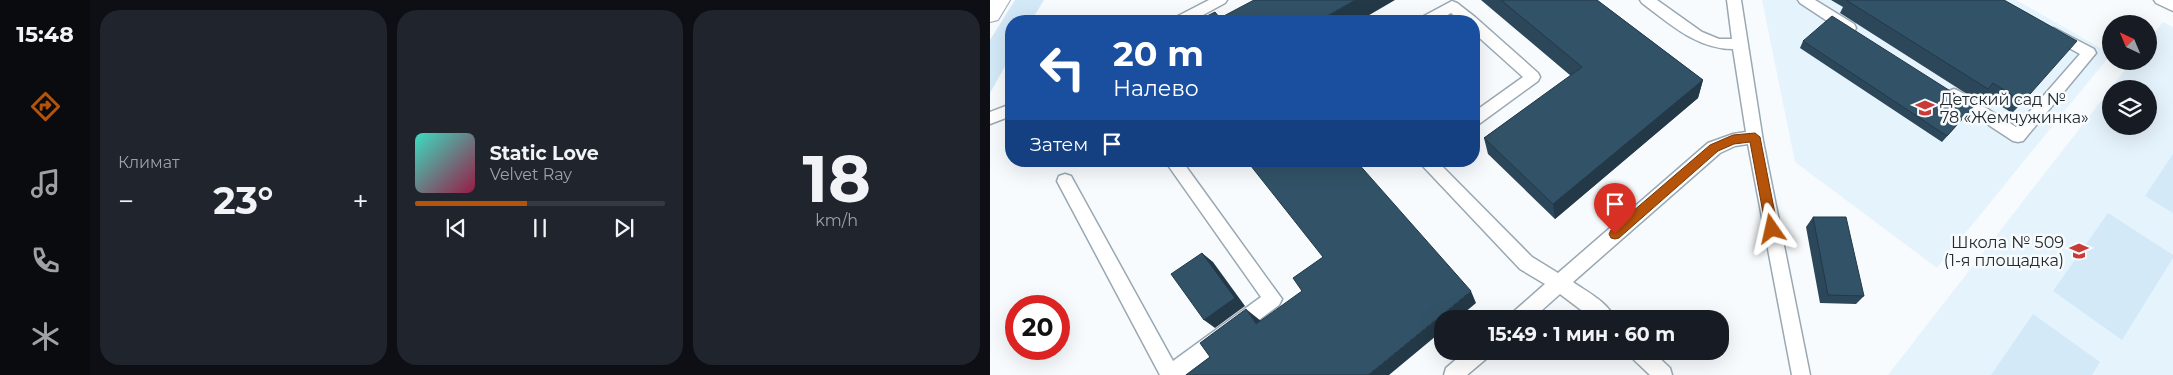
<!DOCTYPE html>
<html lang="ru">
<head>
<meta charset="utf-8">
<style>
  body { margin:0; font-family:Montserrat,sans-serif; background:#20242c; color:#f1f3f6; height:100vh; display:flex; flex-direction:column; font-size:19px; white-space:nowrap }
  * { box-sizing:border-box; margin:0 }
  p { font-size:16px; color:#9ea1a6 }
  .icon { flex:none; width:28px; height:28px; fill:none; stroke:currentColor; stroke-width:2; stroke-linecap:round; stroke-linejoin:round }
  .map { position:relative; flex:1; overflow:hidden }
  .drawer { display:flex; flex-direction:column; gap:10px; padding:10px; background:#0d0f14; width:900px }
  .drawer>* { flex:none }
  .top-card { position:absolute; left:15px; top:15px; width:475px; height:152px; border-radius:20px; box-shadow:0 5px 20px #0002; background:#1a4fa0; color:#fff; overflow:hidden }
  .needle { width:32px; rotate:316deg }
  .fabs { position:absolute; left:1112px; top:15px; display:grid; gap:10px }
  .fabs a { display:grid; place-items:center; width:55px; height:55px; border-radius:50%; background:#171b24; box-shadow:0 5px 20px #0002; font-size:25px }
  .speed { position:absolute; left:15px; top:295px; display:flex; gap:10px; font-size:25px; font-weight:700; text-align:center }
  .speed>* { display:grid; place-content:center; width:65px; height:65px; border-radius:50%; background:#171b24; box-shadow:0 5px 20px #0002; line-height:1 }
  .speed .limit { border:8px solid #d22; background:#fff; color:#111 }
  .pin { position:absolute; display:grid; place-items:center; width:42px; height:42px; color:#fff; margin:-51px -21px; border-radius:50% 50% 50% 0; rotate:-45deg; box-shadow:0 0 5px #0007 }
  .pin .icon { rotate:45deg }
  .me { position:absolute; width:55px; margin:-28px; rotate:349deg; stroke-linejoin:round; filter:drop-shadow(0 0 4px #0008) }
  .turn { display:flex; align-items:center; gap:18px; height:105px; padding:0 25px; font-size:22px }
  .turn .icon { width:65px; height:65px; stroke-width:2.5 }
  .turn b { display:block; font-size:35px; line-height:42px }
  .then { display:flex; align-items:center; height:48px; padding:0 25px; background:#0003; gap:10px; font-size:19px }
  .big { font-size:38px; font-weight:700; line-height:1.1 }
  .drawer .widget { flex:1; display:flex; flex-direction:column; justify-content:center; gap:8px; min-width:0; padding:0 18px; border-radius:20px; background:#20242c }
  .drawer .dial { align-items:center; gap:0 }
  .dial b { font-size:65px; line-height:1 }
  .song { display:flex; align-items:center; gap:15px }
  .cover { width:60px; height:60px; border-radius:8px; background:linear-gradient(135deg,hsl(170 70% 55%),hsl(340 70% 35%)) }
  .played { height:5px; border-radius:2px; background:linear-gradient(90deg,#b45309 45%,#363941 45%) }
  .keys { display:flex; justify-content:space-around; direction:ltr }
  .heat { display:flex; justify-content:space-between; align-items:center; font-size:28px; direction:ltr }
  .drawer .tiles { flex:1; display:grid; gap:10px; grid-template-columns:repeat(3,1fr) }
  .trip { position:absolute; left:444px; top:310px; width:295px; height:50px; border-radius:20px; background:#171b24; box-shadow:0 5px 20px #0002; font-weight:700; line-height:50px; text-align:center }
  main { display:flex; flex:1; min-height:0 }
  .menu { display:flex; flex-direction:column; width:90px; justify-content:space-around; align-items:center; background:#090b0e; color:#9ea1a6 }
  .menu .icon { width:35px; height:35px }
  .menu .on { color:#b45309 }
  .menu b { font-size:22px; color:#f1f3f6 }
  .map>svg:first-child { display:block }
</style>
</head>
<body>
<main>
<nav class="menu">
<b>15:48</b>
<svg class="icon on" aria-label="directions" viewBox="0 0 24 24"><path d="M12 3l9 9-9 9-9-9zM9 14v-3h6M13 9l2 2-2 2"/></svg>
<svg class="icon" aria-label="music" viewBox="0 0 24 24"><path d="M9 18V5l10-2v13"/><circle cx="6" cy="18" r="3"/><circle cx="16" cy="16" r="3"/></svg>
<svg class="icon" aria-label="phone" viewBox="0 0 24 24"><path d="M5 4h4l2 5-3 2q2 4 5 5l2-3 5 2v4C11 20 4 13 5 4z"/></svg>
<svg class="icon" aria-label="climate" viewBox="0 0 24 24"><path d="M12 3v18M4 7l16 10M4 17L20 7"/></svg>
</nav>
<section class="drawer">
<div class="tiles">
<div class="widget"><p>Климат</p>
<div class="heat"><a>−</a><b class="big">23°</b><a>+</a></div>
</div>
<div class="widget">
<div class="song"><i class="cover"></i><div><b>Static Love</b><p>Velvet Ray</p></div></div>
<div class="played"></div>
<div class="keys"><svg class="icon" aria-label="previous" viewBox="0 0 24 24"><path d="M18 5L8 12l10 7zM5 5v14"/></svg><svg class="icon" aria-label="pause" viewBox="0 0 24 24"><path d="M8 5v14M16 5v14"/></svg><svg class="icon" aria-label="next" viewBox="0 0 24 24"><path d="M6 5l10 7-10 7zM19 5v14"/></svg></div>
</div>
<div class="widget dial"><b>18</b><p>km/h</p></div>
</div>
</section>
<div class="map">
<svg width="1183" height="375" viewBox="0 0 1183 375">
  <rect width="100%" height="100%" fill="#f7fbfd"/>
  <path fill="#e5f3fd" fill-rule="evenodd" d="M772,0H1026L1121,54L947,268L805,162Z
    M1173,22L1183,27V375H898L1142,61H1159V40ZM1121,89H1159V126H1121Z"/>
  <path fill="#d3e9f8" d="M25,0H54L41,21H21V56L0,93V40Z
    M1183,154V213L1155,196Z
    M1118,213L1183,255V258L1132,340L1063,291Z
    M1043,314L1110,362L1102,375H1001Z"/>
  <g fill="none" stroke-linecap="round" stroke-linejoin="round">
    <g stroke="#99a8b3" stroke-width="3">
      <path id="service" d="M219,0H237L235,3L202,21H184L186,17Z
        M650,0H667L712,32L729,39H742L737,0H751L773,141L820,375H802L758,144L745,146L730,153L583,282C597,292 618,302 625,319H603L570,294L542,319H519L522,313L555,284L530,269L428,161H447L542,257L568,273L718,143L743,134L756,132L743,49C707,49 680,24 652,3Z
        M808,0H825L864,24L866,28L864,32H854L810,3Z
        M1164,0H1183V11L1166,3Z
        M462,1L467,3L485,17L548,73L550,77L548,81L489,124L484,126V112L533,77L484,33V21H471L461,13L447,21H430L432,17Z
        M1064,28L1104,49L1106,53L1033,141L1028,142L1023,141L959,99L957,95L959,91L964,89L969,91L1026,127L1090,54L1059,37L1057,33L1059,29Z
        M21,104V116L0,124V112Z
        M175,161H192L292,299L289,305L195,375H170L67,181L69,176L75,174L81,176L183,361L271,297Z
        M476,351H499L497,358L477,375H454L456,368Z
        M640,351H662L680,368L682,375H660L642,358Z"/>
    </g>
    <g stroke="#99a8b3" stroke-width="2">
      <path id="minor" d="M0,0H20L8,20L0,22Z"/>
    </g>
    <use href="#service" fill="#fff" fill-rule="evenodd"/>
    <use href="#minor" fill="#fff" fill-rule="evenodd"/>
  </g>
  <path fill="#2b4759" d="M491,0H607L713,80L708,98L565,219L498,154L494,138L581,76Z
    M841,0H1014L1033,102L1022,113L993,95L988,101L850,13L853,7Z
    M813,41L984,106L952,142L810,48Z
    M823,217L874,296L866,304L830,303L816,227Z"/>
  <path fill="#233948" d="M365,0H405L369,21H328Z
    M713,80L708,98L565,219L563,204Z
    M212,253L223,262L255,306L225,328L214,320Z
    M481,291L486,303L467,319H452V331L399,375H378Z
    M256,309L271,321L266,324Z"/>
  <path fill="#325267" stroke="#233948" d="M264,0H365L328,21H207L225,12L230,18Z
    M511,0H607L713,80L563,204L494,138L592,67Z
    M856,0H1014L1087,41L1033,102L1003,83L998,89Z
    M842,16L984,106L957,136L813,41Z
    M257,161H366L481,291L378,375H196L220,357L210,343L256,309L266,324L312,291L303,278L333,257Z
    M823,217H856L874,296L838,295Z
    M212,253L245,298L214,320L181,274Z"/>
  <path fill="#b45309" stroke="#753606" d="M765,133L770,137L788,229L787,232L782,234L778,232L776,229L760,142L744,144L728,151L629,238L625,239L621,238L619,234L621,230L720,145L743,135Z"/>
  <defs>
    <g id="school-bare" transform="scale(1.5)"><path d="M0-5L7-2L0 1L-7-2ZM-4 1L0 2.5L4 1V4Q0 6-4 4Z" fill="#c93b36" stroke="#f7fbfd" stroke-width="2.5" paint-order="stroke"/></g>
  </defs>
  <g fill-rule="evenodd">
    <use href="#school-bare" x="935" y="108"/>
    <use href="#school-bare" x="1089" y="251"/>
  </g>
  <g text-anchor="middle" stroke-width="5" stroke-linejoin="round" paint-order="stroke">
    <g font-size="16" fill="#242a2e" stroke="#f7fbfd" text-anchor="start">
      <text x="950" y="105">Детский сад №<tspan x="950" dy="18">78 «Жемчужинка»</tspan></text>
      <text x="1074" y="248" text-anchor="end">Школа № 509<tspan x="1074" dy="18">(1-я площадка)</tspan></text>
    </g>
  </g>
</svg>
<div class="fabs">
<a><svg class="needle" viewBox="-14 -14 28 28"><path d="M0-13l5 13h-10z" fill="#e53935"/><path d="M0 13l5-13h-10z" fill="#9ea1a6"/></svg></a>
<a><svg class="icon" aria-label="layers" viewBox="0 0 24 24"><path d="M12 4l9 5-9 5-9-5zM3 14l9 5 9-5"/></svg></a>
</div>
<div class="speed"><div class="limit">20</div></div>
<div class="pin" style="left:625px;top:234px;background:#d93025"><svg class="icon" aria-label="arrive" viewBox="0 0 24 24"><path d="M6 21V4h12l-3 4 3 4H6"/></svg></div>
<svg class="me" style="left:782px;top:229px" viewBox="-20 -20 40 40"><path d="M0-17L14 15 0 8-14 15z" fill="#b45309" stroke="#fff" stroke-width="4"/></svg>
<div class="trip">15:49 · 1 мин · 60 m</div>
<div class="top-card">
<div class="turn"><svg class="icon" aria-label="left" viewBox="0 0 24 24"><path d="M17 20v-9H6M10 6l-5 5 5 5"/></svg><div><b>20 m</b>Налево</div></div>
<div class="then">Затем<svg class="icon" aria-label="arrive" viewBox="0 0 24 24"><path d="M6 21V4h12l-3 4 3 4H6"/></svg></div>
</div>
</div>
</main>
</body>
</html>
